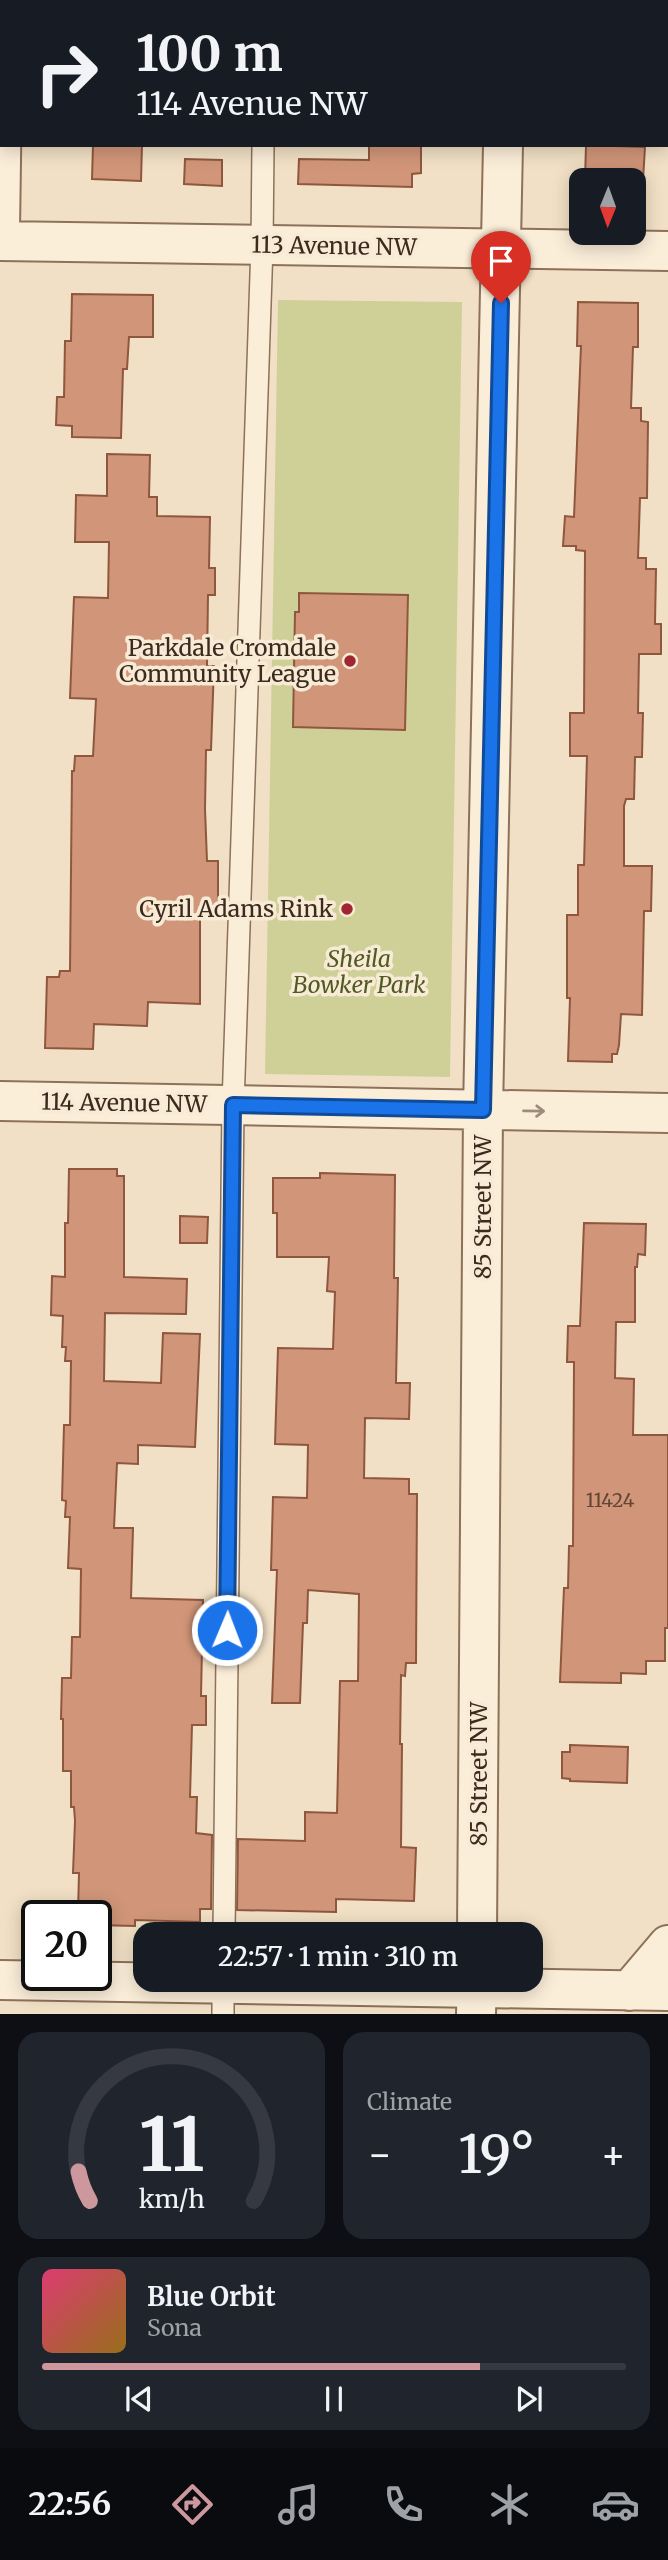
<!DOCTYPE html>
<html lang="en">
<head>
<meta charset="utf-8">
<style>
  body { margin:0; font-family:Merriweather,serif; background:#20242c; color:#f1f3f6; height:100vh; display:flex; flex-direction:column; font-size:26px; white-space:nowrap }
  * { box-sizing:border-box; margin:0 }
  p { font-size:23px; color:#9ea1a6 }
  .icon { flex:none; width:38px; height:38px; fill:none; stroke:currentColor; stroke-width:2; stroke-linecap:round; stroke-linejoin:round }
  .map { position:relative; height:2014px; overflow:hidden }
  .sheet { display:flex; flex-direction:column; gap:18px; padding:18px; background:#0d0f14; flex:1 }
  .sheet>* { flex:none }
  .top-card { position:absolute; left:0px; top:0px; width:668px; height:147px; box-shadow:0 4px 18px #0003; background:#171b24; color:#f1f3f6; overflow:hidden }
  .needle { width:46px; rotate:181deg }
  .buttons { position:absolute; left:569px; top:168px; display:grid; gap:14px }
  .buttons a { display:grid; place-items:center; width:77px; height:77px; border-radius:14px; background:#171b24; box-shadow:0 4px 18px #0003; font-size:35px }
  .speed { position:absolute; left:21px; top:1900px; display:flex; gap:14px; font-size:35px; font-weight:700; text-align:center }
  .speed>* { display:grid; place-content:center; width:91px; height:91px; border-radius:50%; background:#171b24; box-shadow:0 4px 18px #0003; line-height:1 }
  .speed .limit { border:4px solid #111; border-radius:10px; background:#fff; color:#111 }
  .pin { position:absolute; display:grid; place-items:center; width:60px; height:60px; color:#fff; margin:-72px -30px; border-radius:50% 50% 50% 0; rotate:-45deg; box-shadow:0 0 7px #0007 }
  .pin .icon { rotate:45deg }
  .me { position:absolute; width:77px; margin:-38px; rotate:1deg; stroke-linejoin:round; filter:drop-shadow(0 0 5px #0008) }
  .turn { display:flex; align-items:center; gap:24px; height:147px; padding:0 21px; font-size:32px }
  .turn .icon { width:91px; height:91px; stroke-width:2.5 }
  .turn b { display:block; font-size:49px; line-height:60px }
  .big { font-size:52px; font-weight:600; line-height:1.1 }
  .sheet .card { flex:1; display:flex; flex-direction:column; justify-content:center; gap:10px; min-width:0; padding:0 24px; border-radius:21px; background:#20242c }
  .sheet .dial { align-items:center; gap:0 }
  .dial svg { height:182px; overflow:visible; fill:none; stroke:#363941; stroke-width:7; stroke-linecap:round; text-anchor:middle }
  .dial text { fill:#f1f3f6; stroke:none }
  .song { display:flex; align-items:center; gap:21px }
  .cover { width:84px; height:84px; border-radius:10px; background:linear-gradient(135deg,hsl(340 70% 55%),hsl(40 70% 35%)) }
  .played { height:7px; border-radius:4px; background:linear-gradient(90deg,#cd979e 75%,#363941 75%) }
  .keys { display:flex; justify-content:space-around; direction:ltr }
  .heat { display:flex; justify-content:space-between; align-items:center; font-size:38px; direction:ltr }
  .sheet .tiles { flex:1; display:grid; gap:18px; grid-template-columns:1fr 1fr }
  .card:last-child { grid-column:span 2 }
  .trip { position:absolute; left:133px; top:1922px; width:410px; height:70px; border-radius:21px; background:#171b24; box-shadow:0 4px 18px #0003; font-weight:600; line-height:70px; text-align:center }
  .tab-bar { display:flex; height:112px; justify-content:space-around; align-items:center; background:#090b0e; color:#9ea1a6 }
  .tab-bar .icon { width:49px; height:49px }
  .tab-bar .active { color:#cd979e }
  .tab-bar b { font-size:32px; color:#f1f3f6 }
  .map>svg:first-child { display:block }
</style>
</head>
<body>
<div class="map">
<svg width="668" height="2014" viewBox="0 0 668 2014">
  <rect width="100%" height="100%" fill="#f1e0c5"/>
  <path fill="#ced098" d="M278,300L462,302L450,1077L265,1074Z"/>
  <path fill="#d19679" stroke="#8e573e" stroke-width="2" d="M93,145H142L141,181L92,179Z
    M369,145H421V173L412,174V187L298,184L299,159L369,160Z
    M586,145L645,147L643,180H585Z
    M185,159L222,160V186L184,184Z
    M72,294L153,295V337H129L127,369H123L121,438L72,437V426L56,425L57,397H64L65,341H71Z
    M578,302L638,303V347H633L631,408H641V421L648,422L647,498H640L638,558H646V569H656L655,624H661V654H639L638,713H643L642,757H635L634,799H626L624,806V866H652L651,911H644L642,1015L621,1014L619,1045L617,1054H612V1062L568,1061L570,998H567V915H578V865H584L587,756H570V713H584L585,551L576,550V546H563L565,516L574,517L581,346H577Z
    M107,454L150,455L149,497H157V516L210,517L209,568H215V595H208L207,666H214L211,750H206L205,809L207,861H218V905H200V1004L148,1002L147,1026L94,1024L93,1049L45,1048L47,977H59L60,971H70L72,771H74L75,756H93L96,699L70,698L74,597L108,598L109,542H75L76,495L107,496Z
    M299,593L408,595L405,730L293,727L295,612H299Z
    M69,1169H117V1176H124V1277L187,1279L186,1314L105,1313L104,1381L161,1383L163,1333L200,1334L195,1447L138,1445V1464L117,1463L114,1528H133L131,1598L203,1600L201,1696H206V1725H192L190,1797H197L196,1833L212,1835L211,1909H200V1922L135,1920V1926L96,1925V1916H83V1913L78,1912L79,1873H73L75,1821L74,1807H71V1771H63V1719H61L62,1678H71L72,1637H80L81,1569L68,1568L70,1517H65L66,1501L62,1500L64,1425H70L71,1361H65L66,1347H62L63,1316L51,1315L52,1276L65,1277V1223H68Z
    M320,1173L395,1175L394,1278H398L396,1383H410L409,1419L365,1418L364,1478L409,1479V1494H417L416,1663H406L405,1676L401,1675L400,1744H402L401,1847L416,1848L414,1901L336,1899V1912L237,1910L238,1839L305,1841V1812L337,1813L340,1681H358L359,1594L308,1590L307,1623H303L300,1703H272L277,1570H271L273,1497L307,1498L308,1445L275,1444L278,1348L333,1349L335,1292L327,1291L329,1257H277V1213H273V1178H320Z
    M180,1216L208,1217L207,1243H180Z
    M584,1223L646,1224L645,1255L638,1254L637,1267H635V1322H616L615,1378L634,1379L633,1435H668V1628H665V1661H646V1674L621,1673V1683L560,1682L564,1588H568L569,1546H573L574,1362H567L568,1326H580Z
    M570,1745L628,1747L627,1783L570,1781V1779L562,1778V1752H570Z"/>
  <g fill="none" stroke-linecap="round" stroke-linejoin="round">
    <g stroke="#8d715a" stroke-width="24">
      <path id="service" d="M264,2V0
        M224,1934L233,1105L262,245L263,145
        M223,2014V1979"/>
    </g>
    <g stroke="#8d715a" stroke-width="42">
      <path id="minor" d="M3,2V0
        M504,2V0
        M0,230L2,91
        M0,241L668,251
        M0,1101L668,1113
        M477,1934L483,1110L503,145
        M476,2014L477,1979"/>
    </g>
    <g stroke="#8d715a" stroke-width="42">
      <path id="tertiary" d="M0,1980L668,1991
        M629,1991L668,1945"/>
    </g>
    <use href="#service" stroke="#fbeed9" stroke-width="21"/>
    <use href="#minor" stroke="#fbeed9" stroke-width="38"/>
    <use href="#tertiary" stroke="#fbeed9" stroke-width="38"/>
  </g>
  <defs><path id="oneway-shaft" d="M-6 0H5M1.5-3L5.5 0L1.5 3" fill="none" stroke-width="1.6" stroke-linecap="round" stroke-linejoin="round" transform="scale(1.75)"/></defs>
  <use stroke="#9c8c7c" href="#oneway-shaft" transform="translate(534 1111) rotate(1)"/>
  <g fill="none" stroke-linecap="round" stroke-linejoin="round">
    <g stroke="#114b97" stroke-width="18">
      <path id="route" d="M227,1630L233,1105L483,1110L501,303"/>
    </g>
    <use href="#route" stroke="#1a73e8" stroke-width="12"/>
  </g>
  <g fill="#a02632" stroke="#f8ebd5" stroke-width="2.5">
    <circle cx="350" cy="661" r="7"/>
    <circle cx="347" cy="909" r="7"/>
  </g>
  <g text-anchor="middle" stroke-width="7" stroke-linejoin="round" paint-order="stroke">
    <g font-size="19" fill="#624535">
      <text x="610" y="1507">11424</text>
    </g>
    <g font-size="23" fill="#3d2a1e" stroke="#f8ebd5">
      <text transform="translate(334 246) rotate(1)" y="8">113 Avenue NW</text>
      <text transform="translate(124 1103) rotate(1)" y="8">114 Avenue NW</text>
      <text transform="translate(483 1207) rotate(-90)" y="8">85 Street NW</text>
      <text transform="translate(479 1774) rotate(-90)" y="8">85 Street NW</text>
    </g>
    <g font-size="23" fill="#3d2a1e" stroke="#f8ebd5" text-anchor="end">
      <text x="336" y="656">Parkdale Cromdale<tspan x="336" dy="26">Community League</tspan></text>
      <text x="333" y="917">Cyril Adams Rink</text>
    </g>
    <g font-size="23" font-style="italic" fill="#515a24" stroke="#f8ebd5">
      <text x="359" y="967">Sheila<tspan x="359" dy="26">Bowker Park</tspan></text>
    </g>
  </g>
</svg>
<div class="buttons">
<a><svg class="needle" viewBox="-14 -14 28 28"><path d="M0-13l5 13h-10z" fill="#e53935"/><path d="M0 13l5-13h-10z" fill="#9ea1a6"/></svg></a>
</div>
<div class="speed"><div class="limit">20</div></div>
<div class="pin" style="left:501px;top:303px;background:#d93025"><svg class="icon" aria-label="arrive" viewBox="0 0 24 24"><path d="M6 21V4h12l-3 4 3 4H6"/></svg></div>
<svg class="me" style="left:227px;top:1630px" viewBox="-20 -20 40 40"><circle r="17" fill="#1a73e8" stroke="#fff" stroke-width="3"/><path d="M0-11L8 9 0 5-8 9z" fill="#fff"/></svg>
<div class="trip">22:57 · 1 min · 310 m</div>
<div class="top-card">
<div class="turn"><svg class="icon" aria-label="right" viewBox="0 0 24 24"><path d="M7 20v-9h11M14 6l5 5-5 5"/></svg><div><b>100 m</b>114 Avenue NW</div></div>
</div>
</div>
<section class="sheet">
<div class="tiles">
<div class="card dial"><svg viewBox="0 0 100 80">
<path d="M14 69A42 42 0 1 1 86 69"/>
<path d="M14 69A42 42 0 0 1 9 56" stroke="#cd979e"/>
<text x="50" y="56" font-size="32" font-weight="700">11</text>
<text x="50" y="72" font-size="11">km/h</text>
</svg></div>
<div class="card"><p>Climate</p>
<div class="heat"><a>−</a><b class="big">19°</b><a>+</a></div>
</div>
<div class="card">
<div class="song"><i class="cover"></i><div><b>Blue Orbit</b><p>Sona</p></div></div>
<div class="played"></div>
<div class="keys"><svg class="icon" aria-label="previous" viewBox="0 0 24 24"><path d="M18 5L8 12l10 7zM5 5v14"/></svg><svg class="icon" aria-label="pause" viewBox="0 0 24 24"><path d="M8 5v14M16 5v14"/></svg><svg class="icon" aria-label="next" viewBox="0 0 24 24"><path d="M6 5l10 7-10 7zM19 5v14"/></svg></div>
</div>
</div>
</section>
<nav class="tab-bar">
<b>22:56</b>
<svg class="icon active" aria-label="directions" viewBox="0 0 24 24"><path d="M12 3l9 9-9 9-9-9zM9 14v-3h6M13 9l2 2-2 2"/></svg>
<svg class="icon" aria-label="music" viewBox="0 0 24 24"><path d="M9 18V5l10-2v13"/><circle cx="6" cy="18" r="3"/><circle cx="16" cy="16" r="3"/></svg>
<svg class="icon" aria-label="phone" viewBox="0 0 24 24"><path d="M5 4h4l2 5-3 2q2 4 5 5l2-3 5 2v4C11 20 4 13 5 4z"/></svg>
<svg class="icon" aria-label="climate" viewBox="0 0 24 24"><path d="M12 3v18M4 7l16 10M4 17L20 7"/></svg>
<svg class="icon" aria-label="car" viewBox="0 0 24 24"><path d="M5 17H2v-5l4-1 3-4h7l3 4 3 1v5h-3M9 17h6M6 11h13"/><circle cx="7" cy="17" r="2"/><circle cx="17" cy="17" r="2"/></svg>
</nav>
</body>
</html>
